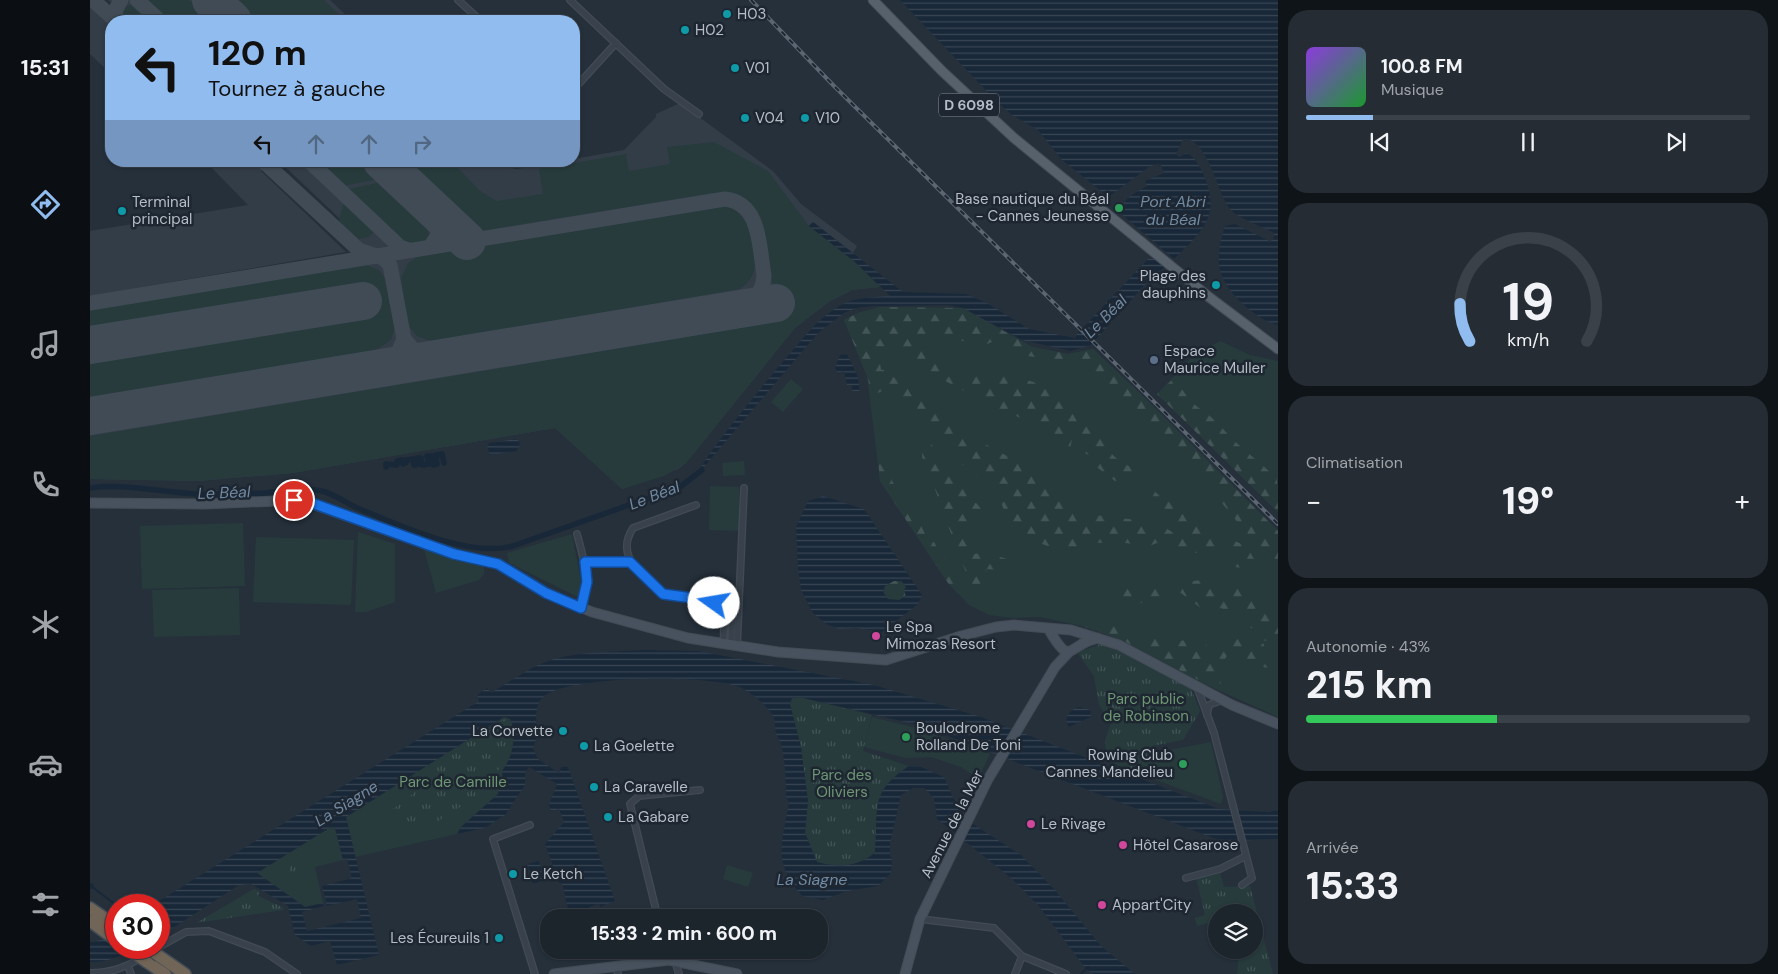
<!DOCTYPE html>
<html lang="fr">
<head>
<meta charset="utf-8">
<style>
  body { margin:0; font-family:"DM Sans",sans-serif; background:#252c34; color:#f1f3f6; height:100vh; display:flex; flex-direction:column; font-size:19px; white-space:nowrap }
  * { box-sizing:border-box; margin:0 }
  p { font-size:16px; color:#a0a4a9 }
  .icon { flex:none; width:28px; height:28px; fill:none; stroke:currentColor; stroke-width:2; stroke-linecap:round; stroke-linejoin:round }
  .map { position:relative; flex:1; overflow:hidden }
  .sheet { display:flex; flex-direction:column; gap:10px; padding:10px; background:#0f1418; width:500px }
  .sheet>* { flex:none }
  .banner { position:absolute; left:15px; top:15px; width:475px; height:152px; border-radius:20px; box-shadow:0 1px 4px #0004,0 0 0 1px #3a4148; background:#91bcf0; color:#111; overflow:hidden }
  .fabs { position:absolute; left:1118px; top:904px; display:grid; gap:10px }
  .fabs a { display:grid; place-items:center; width:55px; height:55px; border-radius:50%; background:#1c242c; box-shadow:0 1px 4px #0004,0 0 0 1px #3a4148; font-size:25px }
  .speed { position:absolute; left:15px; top:894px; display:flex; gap:10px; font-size:25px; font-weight:700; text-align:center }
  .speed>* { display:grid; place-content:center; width:65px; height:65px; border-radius:50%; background:#1c242c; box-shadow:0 1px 4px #0004,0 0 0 1px #3a4148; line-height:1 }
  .speed .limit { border:8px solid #d22; background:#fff; color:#111 }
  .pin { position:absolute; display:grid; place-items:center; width:42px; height:42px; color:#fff; margin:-21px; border:2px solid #fff; border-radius:50%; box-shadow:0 1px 5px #0007 }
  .me { position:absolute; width:55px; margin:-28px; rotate:283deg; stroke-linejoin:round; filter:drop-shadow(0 0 4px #0008) }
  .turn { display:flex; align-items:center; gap:18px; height:105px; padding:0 20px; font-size:22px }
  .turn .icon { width:65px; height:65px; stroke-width:2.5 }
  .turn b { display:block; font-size:35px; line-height:42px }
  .lanes { display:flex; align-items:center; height:48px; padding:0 20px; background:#0003; justify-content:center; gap:25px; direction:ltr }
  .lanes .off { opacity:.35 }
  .big { font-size:38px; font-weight:800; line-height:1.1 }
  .sheet .tile { flex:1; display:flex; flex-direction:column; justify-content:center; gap:8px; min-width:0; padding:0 18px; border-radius:20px; background:#252c34 }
  .sheet .dial { align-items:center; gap:0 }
  .dial svg { height:130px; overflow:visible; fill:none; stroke:#3a4148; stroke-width:7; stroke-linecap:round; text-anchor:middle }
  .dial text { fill:#f1f3f6; stroke:none }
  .song { display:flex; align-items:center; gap:15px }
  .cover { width:60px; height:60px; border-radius:8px; background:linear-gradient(135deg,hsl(270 70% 55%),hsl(130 70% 35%)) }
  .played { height:5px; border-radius:2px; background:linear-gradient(90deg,#91bcf0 15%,#3a4148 15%) }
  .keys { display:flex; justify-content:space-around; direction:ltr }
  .heat { display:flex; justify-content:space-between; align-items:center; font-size:28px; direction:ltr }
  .charge { height:8px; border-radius:4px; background:linear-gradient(90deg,#34c759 43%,#3a4148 0) }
  .trip { position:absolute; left:450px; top:909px; width:288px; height:50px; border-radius:20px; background:#1c242c; box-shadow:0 1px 4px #0004,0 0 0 1px #3a4148; font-weight:800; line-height:50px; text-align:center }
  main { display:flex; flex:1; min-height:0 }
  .tabs { display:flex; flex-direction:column; width:90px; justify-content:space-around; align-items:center; background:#0b0e12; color:#a0a4a9 }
  .tabs .icon { width:35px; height:35px }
  .tabs .active { color:#91bcf0 }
  .tabs b { font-size:22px; color:#f1f3f6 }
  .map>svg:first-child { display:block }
</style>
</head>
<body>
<main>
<nav class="tabs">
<b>15:31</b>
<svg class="icon active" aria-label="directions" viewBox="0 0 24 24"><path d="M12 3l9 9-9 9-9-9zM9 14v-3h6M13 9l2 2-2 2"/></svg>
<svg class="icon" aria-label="music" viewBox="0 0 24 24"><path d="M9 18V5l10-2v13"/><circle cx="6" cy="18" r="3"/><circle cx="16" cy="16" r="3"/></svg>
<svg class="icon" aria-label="phone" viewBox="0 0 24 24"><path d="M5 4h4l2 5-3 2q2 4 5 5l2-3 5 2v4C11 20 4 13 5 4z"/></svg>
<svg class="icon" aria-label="climate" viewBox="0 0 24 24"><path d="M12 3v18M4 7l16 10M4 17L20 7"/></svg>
<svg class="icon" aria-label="car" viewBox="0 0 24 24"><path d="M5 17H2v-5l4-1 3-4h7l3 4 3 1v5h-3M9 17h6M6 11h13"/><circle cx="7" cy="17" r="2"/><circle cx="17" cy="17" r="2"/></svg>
<svg class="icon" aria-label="filters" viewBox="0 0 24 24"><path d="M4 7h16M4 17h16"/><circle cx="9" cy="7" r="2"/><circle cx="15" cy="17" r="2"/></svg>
</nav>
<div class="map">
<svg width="1188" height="974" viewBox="0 0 1188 974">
  <defs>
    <pattern id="forest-firs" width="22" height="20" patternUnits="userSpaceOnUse" patternTransform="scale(1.25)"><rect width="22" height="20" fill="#273b3c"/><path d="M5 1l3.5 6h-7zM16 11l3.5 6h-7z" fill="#445557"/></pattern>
    <pattern id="park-tufts" width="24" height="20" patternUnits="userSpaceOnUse" patternTransform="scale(1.25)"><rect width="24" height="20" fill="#273b3c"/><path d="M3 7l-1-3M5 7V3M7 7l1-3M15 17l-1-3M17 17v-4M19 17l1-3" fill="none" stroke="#445557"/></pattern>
    <pattern id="water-rules" width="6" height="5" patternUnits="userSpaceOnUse" patternTransform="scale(1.25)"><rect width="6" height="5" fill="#192838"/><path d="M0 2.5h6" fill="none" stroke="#384553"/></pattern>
  </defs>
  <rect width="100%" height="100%" fill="#25303b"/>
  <path fill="#333d48" d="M0,0H4L26,21H21V74L0,54Z
    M18,0H240L262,21H41Z
    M590,103L683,171L711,204L767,246L763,253L723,222L719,226L790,287L762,290L740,301L705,328L596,463L588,469L532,489L465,428L203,473L108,481L0,479V309L282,263L266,234L189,161H407L413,166L426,169L484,161V159L534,150L566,117V114Z
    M115,161H177L178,163L171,171L256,252L0,296V231L158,205Z"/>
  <path fill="#273b3c" d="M53,0H99L122,21H76Z
    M138,0H234L256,21H161Z
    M40,5L48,6L64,21H33L31,15L33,8Z
    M624,142L678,171L719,226L765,262L790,287L762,290L740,301L705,328L596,463L574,476L532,489L465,428L203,473L108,481L0,479V436L688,322L676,239L667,211L650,195L622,193L391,231C371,225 328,177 311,161H361L389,190L406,201L453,194L449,169L536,154L539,171L580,164L577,147Z
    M225,161H270L289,179L252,186Z
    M292,182L336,223L339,235L336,240L315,244L292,219H286L254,190Z
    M258,204L285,229C281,239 273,238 265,239L248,223L253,205Z
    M631,205L645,208L659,219C663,246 675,272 650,289L341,341L327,336L318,325L311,278L318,263L328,257Z
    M276,265L289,270L297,281L305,327L301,340L286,350L0,397V310Z
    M790,307L873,308L942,347L978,354L1003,349L1059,402L1188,531V717L1110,682L1032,640L1002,628L950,617L922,618L899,615L879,605L858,583L790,481L777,376L754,320L768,313Z
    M1130,341L1160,355L1188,361V512L1067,394L1104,355Z
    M701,379L713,389L693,412L681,402Z
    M654,461L655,475L633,476L632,463Z
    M620,486L649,487V531L619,530Z
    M153,523L155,586L52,589L50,526Z
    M268,532L305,544V602L276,612H265Z
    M482,534L491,581L488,597L419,563L417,553Z
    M166,537L264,540L261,605L163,602Z
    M334,549L371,561L394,564V574L389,580L346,593Z
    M149,588L150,635L64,637L62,590Z
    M414,717L421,719C429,734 422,759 412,771L414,784L408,794L371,827L367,834L265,857L256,817Z
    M782,717L826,728L900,754L889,777H886L871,767L841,757L815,758L774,747Z
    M1121,742L1133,797L1131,804L1058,777L1063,753Z
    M240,827L245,828L253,860L225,867L233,903L215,907L167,873Z
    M637,865L663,873L658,887L633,879Z"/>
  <path fill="url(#forest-firs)" d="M790,307L873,308L942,347L978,354L1003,349L1059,402L1188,531V563L1154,530L1106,471L1074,448L1051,415L1016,381L990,363L937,356L906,340L893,346L840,333L837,345C856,354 850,360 864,373C913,368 970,382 1003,422C1007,427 1010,435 1013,442C1021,457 1033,464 1048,470L1047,476L1025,481L1004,465L1002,457L993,452L991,432L984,430L980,449L957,431L940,422L903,406L834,370L809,346L790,363L791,370L796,369L806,379L814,380L843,402L848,415L869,425L875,433L937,467L959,492L1004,515L1065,522L1098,541L1102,534L1068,514L1058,505L1065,492L1092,511L1099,524L1106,523L1114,534L1125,533L1132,536L1133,544L1126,554L1091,552L1067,543L1059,546L1028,542L1006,543L991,549L958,546L941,540L933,533L929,524L918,520L905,487L888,478L873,465L798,389L782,395L777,376L754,320L768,313Z
    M1084,378L1101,402L1125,420L1142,439L1187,478L1188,512L1067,394Z
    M841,444L874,484L880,503H886L893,510L895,525L890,528L886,524L879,526L880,546L885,554L895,552L917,559V566L909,570L897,569L888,590L881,584C868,554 857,523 846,492C838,471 832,473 832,448H837Z
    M788,459H800L802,481L824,512L832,513L835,520L832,527L835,534L844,542L850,553L860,565L872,589L868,594L858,583L790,481Z
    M1137,538C1152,544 1156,544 1164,559L1154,568L1144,567L1137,547Z
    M1112,580H1121L1126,587L1148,585L1155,590L1154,598L1166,597L1182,613L1184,623L1188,625V647L1181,642L1172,640L1173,630L1150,626L1155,613L1143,606L1139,612L1131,608L1116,612L1087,590L1086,583Z
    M794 591a11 11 0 1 1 22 0a11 11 0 1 1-22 0Z
    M1036,585L1082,591L1079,601L1074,606L1031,600V592Z
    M987,619L1014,623L1054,636L1079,641L1087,642L1115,634L1117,650L1128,646L1132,636L1174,644L1173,653L1182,661L1178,668L1154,663L1151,654L1147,652C1134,654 1135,661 1128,671L1131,678L1130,691L1032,640L989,625Z"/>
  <path fill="url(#park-tufts)" d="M1014,643L1101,688L1110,711L1093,740L1062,746L1063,753L1058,777L1016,760L1015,740L1021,723L1009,705L1004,676L987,652Z
    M709,697L782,715L773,751L819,766C779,792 789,811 785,852C768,867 748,868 727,862L715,833L718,801L711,747L700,704L702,698Z
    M414,719L421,726L415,761L408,770L409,782L345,823L311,831L303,809L324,793L319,779Z
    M199 870a9 9 0 1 1 18 0a9 9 0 1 1-18 0Z
    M1130,872L1134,887L1160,886L1183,974H1147L1149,955L1146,950H1164V912H1126V945L1122,942L1117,923L1107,926L1105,918L1115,915L1106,877Z
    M164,889L170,891L168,896L194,908L193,910L106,923Z"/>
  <path fill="url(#water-rules)" fill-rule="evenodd" d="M810,0H1188V325C1164,319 1131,289 1129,264C1128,250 1131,238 1135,226L1145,224L1179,241L1183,240L1184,233C1173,227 1147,218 1140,209C1127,193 1118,137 1093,139L1086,154L1089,157L1096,153C1105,156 1109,166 1113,173C1132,216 1113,230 1084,259L1030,213L1035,208L1032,205L1040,196L1057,186L1055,181L1074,173L1071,165L1066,164L1059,167L1021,195H1016L972,160L948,130L922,115L907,102Z
    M723,222L813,292L876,294L897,303L939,329L985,338L987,334L1058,259L1065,258L1075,267L1060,279L1001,345L981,351L932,340L873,308L858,305L782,306L766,308L754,313L728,333L608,474C610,459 707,344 724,326C731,319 742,310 751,305C766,297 784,297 800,296L765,262L719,226Z
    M757,354L768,377L770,395L769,391H762V385H757L754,371L748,374L745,368L750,355Z
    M426,439L429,441L430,446L426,451L400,455L397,446L399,443Z
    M733,496L774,509L832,595L828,604L792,632L767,628L749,629L736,624L723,613L711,590L708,568L706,527L718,501ZM804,581H812L816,587L814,590L816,596L809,600L798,599L793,592L795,586Z
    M557,650L608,651L784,685L891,717L1129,809L1179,812L1188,810V839L1141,841L1123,838L832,726L709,697L702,698L700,704L711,747L718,801L715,833L727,862C748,868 768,867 785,853C789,809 778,793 819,766L831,767L854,777L872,817L931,855L964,889L1011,946L1045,974H1003L996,969L948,905L921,878L847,819L844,798L834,788H823L811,795L800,843V856L802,858L801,873L788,886L757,891L733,900L712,896C682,863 692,843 699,803L696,797C696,779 695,761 691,744C690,740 687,737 686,733C684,722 687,720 678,709C671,701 661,693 652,688C624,674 476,675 453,697C440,710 451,733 443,748L448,759L469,773L471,767H478L525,901L510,907L509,904L499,907L500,911L480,917L472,883H469L455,844L474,822L469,809L461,811L459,805L467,784L439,767L435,773V785L415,815L395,828L367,834L371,827L408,794L409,786L413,784L412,771C422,759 428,734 420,719L414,717L256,817L289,955L247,965L240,941L221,946L205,935L198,906L161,884L149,885L69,937V905H63L389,701L387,695L397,688L401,693C414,685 427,677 440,669C474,650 520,652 557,650ZM241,827L245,828L253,860L257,859L262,878L232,886L237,906L267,899L271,918L217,931L212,912L234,906L233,903L215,907L167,873Z
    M989,707L1000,710L1001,717L979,727C973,718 980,709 989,707Z
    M449,861L455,880L443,884L437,864Z
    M26,930V948H48C32,955 18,963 0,962V942L12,940Z"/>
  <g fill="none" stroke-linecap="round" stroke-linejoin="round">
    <path stroke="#192838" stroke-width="2" d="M1,886L26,905
      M991,974L998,967"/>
    <path stroke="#192838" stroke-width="5.5" d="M296,467V464L307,465V461L312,460L313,464L316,463V460L323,459L324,465L328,464L327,458H331L332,465L339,464L337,456H342L343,465L347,464L346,455L352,454L354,463
      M0,488C35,483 71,492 106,494C129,495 152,494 175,493C193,491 214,487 232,491C245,494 257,504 270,509C311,526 380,558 423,546L590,487L612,470
      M0,886H1"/>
    <path stroke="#404b56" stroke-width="15" d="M3,0L26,21
      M47,0L70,21
      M27,21L25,11L31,0
      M173,161L269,250L293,258L300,265L314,339L306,357L289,368
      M219,161L310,247L319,250
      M340,247L351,231L346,212
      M0,303L635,199C671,203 669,247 674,275C673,295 661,304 643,310
      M314,339L328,355L352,358"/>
    <path stroke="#404b56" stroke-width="38" d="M121,0L143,21
      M292,161L377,241
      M0,345L273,301
      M0,416L686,303"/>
    <g stroke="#424b55" stroke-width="8">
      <path id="street" d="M368,0L391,21
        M480,0L574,89L609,114
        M484,89L526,43
        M606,505L543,528C528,551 543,566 558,581C562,585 567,592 573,594C608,606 640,584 633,644
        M487,534C496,567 499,575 491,608
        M495,562L540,561
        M641,646L643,603H648
        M647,647L654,488
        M1107,687L1124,733L1162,878L1152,885
        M1117,715L1119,705L1132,700
        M440,825L403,839L445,974
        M1096,878L1130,869L1156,856
        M568,918L540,804L549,796L610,790
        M830,919L904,928L932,956L976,974
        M69,947L96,932L119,931L175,952L207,974
        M577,950L579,960
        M585,961L589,974
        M38,966L41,974
        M526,966L528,974
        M0,973C20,973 35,968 52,957
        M925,974L932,956"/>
    </g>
    <g stroke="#424b55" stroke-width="11">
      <path id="secondary" d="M0,503L114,504L211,500L364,554L408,564L456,593L502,612L598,638L688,652L796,660L871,636L906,627L924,625L981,630L1029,645L1142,705L1188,724
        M958,628C982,670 977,644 1008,638
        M464,974L579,960L647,974
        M815,974L830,919L880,816L897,781L965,667L979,652"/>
    </g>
    <g stroke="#424b55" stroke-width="11">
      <path id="primary" d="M783,0L852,71L924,138L1119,297L1188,349"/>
    </g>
    <g stroke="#444d57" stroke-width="14">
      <path id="highway" d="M0,908L26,926
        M0,921L26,940
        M69,956L95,974
        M57,962L75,974"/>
    </g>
    <use href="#street" stroke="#39424c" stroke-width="5.5"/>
    <use href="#secondary" stroke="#47525e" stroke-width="9"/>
    <use href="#primary" stroke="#57616c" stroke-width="9"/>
    <use href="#highway" stroke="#716557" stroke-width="11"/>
    <g stroke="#5b6672" stroke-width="4">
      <path id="rail" d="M661,0L744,86L1188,524"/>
    </g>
    <use href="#rail" stroke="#1e2731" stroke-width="2" stroke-dasharray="5.5" stroke-linecap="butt"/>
    <g stroke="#444d57" stroke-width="14" stroke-linecap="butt">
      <path id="highway-bridge" d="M37,948L57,962
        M57,948L69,956"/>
    </g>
    <use href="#highway-bridge" stroke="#716557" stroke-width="11"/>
  </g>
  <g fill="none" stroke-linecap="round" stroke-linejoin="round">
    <g stroke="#114b97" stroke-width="12">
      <path id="route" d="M204,500L219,502L364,554L408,564L456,593L491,608L497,582L495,562H540L573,594L617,600L624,603"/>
    </g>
    <use href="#route" stroke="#1a73e8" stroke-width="9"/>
  </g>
  <g fill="#0f9aa8" stroke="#1e2731" stroke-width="2">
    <circle cx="637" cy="14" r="5"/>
    <circle cx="595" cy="30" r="5"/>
    <circle cx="645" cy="68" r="5"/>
    <circle cx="655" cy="118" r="5"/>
    <circle cx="715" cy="118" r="5"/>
    <circle cx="32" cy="211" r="5"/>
    <circle cx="1126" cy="285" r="5"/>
    <circle cx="473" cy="731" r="5"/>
    <circle cx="494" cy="746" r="5"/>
    <circle cx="504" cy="787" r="5"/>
    <circle cx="518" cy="817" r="5"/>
    <circle cx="423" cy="874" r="5"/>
    <circle cx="409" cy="938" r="5"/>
  </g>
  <g fill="#2e9e5b" stroke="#1e2731" stroke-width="2">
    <circle cx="1029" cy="208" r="5"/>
    <circle cx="816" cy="737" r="5"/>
    <circle cx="1093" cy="764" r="5"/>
  </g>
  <circle fill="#5c6f8a" stroke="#1e2731" stroke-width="2" cx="1064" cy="360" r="5"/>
  <g fill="#d1479c" stroke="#1e2731" stroke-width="2">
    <circle cx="786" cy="636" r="5"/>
    <circle cx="941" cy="824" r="5"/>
    <circle cx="1033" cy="845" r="5"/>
    <circle cx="1012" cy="905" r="5"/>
  </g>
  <g text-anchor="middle" stroke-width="5" stroke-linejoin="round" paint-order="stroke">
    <rect fill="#1e2731" stroke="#88909a" stroke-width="1" x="849" y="93.5" width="60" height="23" rx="4"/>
    <g font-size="14" font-weight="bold" fill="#b5bdc7">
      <text x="879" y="110">D 6098</text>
    </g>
    <g font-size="15" fill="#b5bdc7" stroke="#1e2731" text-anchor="start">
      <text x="647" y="19">H03</text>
      <text x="605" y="35">H02</text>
      <text x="655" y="73">V01</text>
      <text x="665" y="123">V04</text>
      <text x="725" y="123">V10</text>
      <text x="1019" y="204" text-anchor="end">Base nautique du Béal<tspan x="1019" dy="17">- Cannes Jeunesse</tspan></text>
      <text x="42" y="207">Terminal<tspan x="42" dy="17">principal</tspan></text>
      <text x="1116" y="281" text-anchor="end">Plage des<tspan x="1116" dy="17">dauphins</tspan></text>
      <text x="1074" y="356">Espace<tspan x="1074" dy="17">Maurice Muller</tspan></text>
      <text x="796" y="632">Le Spa<tspan x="796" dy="17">Mimozas Resort</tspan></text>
      <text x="826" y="733">Boulodrome<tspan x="826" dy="17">Rolland De Toni</tspan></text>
      <text x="463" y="736" text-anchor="end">La Corvette</text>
      <text x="504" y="751">La Goelette</text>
      <text x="1083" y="760" text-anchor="end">Rowing Club<tspan x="1083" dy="17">Cannes Mandelieu</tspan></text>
      <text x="514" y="792">La Caravelle</text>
      <text x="528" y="822">La Gabare</text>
      <text x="951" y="829">Le Rivage</text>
      <text x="1043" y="850">Hôtel Casarose</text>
      <text x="433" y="879">Le Ketch</text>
      <text x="1022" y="910">Appart'City</text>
      <text x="399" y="943" text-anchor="end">Les Écureuils 1</text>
    </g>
    <g font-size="15" fill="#6e9674" stroke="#1e2731">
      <text x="1056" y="704">Parc public<tspan x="1056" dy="17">de Robinson</tspan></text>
      <text x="752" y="780">Parc des<tspan x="752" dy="17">Oliviers</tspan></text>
      <text x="363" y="787">Parc de Camille</text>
    </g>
    <g font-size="15" fill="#b5bdc7" stroke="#1e2731">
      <text transform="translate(862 824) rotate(-63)" y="5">Avenue de la Mer</text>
    </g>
    <g font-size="16" font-style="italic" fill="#718aa3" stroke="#1e2731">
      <text x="1083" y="207">Port Abri<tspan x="1083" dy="18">du Béal</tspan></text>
      <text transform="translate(1015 316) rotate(-45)" y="6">Le Béal</text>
      <text transform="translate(134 492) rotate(-2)" y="6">Le Béal</text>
      <text transform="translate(564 495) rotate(-21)" y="6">Le Béal</text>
      <text transform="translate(256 803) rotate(-32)" y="6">La Siagne</text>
      <text x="722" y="885">La Siagne</text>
    </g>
  </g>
</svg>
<div class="fabs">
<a><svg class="icon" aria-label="layers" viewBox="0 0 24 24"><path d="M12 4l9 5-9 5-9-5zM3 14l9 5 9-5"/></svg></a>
</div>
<div class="speed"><div class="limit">30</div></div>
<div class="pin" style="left:204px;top:500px;background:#d93025"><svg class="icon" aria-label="arrive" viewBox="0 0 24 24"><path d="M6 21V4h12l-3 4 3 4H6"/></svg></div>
<svg class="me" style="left:624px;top:603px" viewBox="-20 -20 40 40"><circle r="19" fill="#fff"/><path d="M0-13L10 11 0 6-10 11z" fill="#1a73e8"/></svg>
<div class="trip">15:33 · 2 min · 600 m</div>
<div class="banner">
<div class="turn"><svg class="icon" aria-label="left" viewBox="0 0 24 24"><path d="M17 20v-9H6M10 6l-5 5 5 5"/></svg><div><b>120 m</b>Tournez à gauche</div></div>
<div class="lanes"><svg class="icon" aria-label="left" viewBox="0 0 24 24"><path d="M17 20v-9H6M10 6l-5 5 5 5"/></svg><svg class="icon off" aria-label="ahead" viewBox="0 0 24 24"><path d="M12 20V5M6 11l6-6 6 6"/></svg><svg class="icon off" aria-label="ahead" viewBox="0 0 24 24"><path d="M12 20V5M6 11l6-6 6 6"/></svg><svg class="icon off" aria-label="right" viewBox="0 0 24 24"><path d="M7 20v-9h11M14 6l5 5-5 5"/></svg></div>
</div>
</div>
<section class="sheet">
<div class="tile">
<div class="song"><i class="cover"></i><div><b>100.8 FM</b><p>Musique</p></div></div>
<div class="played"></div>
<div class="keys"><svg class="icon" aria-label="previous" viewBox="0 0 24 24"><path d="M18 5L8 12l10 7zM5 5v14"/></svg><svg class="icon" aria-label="pause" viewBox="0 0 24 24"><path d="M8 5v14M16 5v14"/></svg><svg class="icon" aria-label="next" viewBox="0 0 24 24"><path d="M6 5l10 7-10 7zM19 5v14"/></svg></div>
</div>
<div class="tile dial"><svg viewBox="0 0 100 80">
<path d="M14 69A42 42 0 1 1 86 69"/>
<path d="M14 69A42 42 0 0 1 8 46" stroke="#91bcf0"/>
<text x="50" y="56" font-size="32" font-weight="700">19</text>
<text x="50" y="72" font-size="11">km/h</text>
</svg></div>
<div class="tile"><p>Climatisation</p>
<div class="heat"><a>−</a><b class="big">19°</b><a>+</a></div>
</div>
<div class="tile"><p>Autonomie · 43%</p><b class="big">215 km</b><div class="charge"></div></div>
<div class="tile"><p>Arrivée</p><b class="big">15:33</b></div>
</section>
</main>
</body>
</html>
